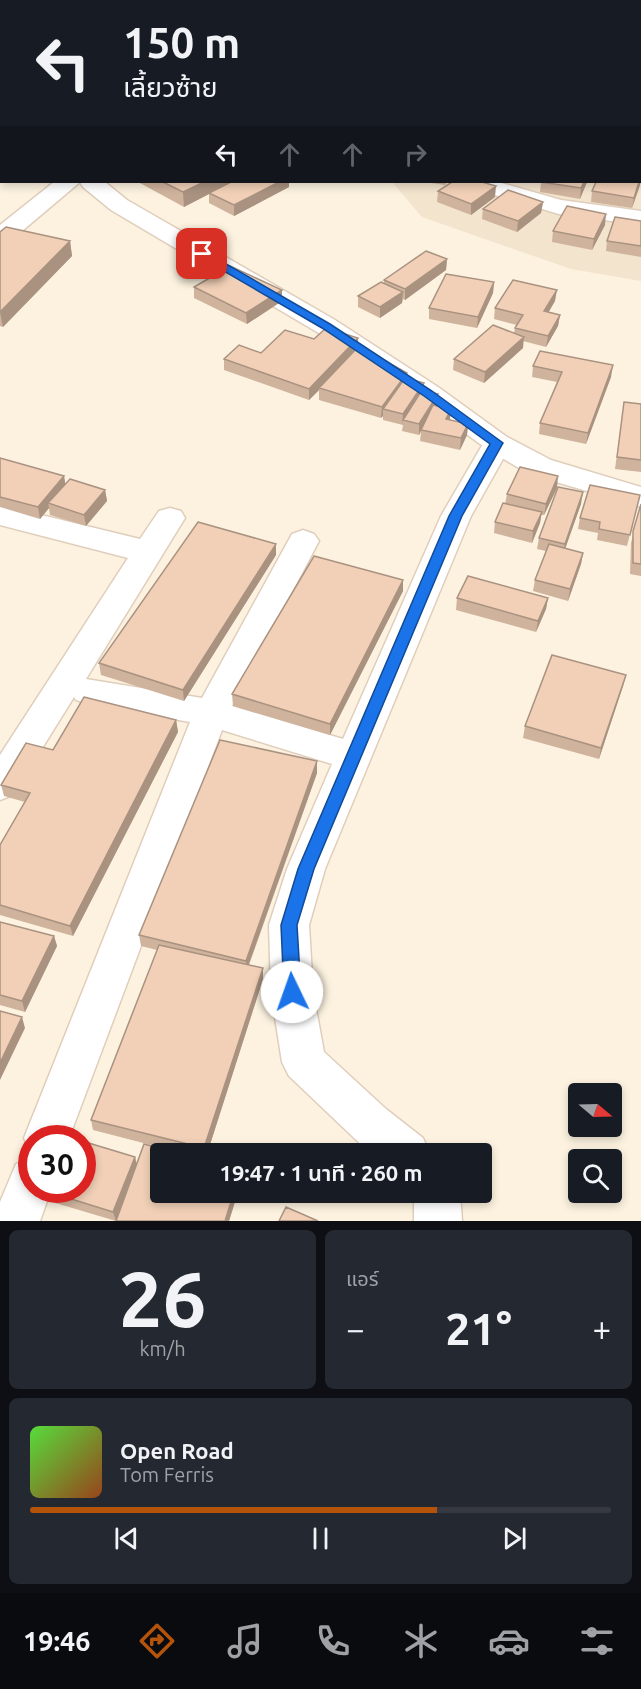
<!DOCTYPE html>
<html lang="th">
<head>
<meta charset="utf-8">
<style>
  body { margin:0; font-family:Ubuntu,"Noto Sans Thai",sans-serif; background:#242831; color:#f1f3f6; height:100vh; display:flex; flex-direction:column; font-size:22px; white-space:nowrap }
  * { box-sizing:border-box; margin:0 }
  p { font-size:20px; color:#9ea1a6 }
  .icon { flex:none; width:33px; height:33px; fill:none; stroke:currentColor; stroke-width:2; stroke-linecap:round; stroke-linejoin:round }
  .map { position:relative; height:1221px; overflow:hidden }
  .side { display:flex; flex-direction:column; gap:9px; padding:9px; background:#0d0f14; flex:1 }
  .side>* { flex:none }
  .guide { position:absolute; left:0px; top:0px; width:642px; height:183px; box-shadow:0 3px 9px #0003; background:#171b24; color:#f1f3f6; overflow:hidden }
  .needle { width:39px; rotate:109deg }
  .tools { position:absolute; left:568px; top:1083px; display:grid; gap:12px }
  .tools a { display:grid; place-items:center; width:54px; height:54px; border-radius:6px; background:#171b24; box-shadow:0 3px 9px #0003; font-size:30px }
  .speed { position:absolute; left:18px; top:1125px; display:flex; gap:12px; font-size:30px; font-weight:700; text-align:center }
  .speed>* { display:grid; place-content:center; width:78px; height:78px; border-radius:50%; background:#171b24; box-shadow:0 3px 9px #0003; line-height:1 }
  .speed .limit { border:9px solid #d22; background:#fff; color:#111 }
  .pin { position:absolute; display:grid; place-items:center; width:51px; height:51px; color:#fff; margin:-26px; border-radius:12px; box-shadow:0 3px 9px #0006 }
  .me { position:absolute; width:66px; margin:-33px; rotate:357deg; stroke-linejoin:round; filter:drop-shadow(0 0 4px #0008) }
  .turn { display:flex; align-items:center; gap:21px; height:126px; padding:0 24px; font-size:27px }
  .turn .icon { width:78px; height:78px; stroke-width:2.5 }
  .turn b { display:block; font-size:42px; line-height:51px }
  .lanes { display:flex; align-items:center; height:57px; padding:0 24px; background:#0003; justify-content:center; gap:30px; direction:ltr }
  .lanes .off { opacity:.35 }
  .big { font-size:45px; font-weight:600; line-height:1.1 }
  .side .card { flex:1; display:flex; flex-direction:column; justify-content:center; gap:9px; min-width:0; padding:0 21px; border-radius:9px; background:#242831 }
  .side .dial { align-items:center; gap:0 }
  .dial b { font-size:78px; line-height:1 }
  .song { display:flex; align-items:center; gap:18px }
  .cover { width:72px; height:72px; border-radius:9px; background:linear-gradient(135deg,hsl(110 70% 55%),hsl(20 70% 35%)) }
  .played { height:6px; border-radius:3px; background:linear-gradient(90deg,#b45309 70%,#363941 70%) }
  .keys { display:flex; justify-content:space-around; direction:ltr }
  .heat { display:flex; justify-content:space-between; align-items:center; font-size:33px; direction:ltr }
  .side .tiles { flex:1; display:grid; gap:9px; grid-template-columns:1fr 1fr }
  .card:last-child { grid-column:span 2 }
  .trip { position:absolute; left:150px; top:1143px; width:342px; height:60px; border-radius:6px; background:#171b24; box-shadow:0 3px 9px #0003; font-weight:600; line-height:60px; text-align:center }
  .tabs { display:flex; height:96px; justify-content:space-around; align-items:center; background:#090b0e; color:#9ea1a6 }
  .tabs .icon { width:42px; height:42px }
  .tabs .active { color:#b45309 }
  .tabs b { font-size:27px; color:#f1f3f6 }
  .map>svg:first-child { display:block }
</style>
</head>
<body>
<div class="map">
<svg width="641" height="1221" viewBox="0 0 641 1221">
  <rect width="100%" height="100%" fill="#fcf2df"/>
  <path fill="#f3e4ce" d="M608,0H641V281L571,269L422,217L392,182H640V2Z"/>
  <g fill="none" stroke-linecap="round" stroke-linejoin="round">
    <g stroke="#e0cebc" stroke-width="3">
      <path id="minor" d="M414,0H432L413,2Z
        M607,0H625L606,2Z
        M640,87H641V99H640Z
        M54,182H80L9,242L0,244V225Z
        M463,182H498L561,200L641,211V225L559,214L467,187Z
        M497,434L507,437L512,443L471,516L325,869L309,925L313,992L324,1052L386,1109L423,1138L430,1154H371L289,1076L282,1062L271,992L269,925L287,869L332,764L222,730L69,1138H32L31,1153L24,1138L190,722L88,704L76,700L74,697L13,795L0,800V755L128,558L0,525V505L140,539L159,511L170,508L181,511L185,518L86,679L202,698L292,534L303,530L314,534L319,541L232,706L343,739L441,516L487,437Z
        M32,1157V1190H51L40,1221H0V1202L16,1164Z
        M414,1192H460L462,1221H414Z"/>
    </g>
    <g stroke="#e0cebc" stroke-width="3">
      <path id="tertiary" d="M0,118L2,119V132H0Z
        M80,182H105L127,200L335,320L438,387L507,437L551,460L641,487V507L529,474L487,449L418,399L317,332L111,210L83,187Z"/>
    </g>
    <use href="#minor" fill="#fff" fill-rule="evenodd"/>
    <use href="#tertiary" fill="#fff" fill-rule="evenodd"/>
  </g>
  <path fill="#cfb39d" d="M38,0H94V1L84,2H39Z
    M358,0H409L408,2H358Z
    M2,93V112L0,111V96Z
    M640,149L641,179L640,185L632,208L591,202L592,191L640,182Z
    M138,182H289V187L234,216L209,203V194L184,207Z
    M425,182H447L445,185Z
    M541,182H587L580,199L540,192Z
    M438,191L495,197L471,215L437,202Z
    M543,202L541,213L517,232L482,219L483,209Z
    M641,221V257L606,251L607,241Z
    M605,225L592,250L552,242L553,231Z
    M0,232L70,241L72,256L3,327L0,326Z
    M447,259L446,270L405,300L403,299L402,303L380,318L358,307V296L384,283V280Z
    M494,282L493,293L477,328L429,319V308Z
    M194,287L282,301L247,324L194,298Z
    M555,301L548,312L560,315L558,326L546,347L523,341V348L484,383L453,370L454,359L514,333L515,328L517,325L494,319L495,308Z
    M314,339L358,347L407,378L423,390L450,420L468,424L467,435L460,450L420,441L421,432L419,435L402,431L403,425L383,420V416L381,418L319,400V390L309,400L224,370V359L261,353Z
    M533,366L611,377L586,444L539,434L540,423L557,382L532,377Z
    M624,402L641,404V472L615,469Z
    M0,458L64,476L65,484L105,490L107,501L86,526L50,515L49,508L40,519L0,507Z
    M557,488L544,515H541L540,523L532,543L494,533L495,522L505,504L507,494Z
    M581,504L565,548L583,553L581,564L568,601L533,591L535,580L546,551L537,549L539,538Z
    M641,504V576L630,574L631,543Z
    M637,507L627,546L597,540L598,533L578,529L580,518Z
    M276,555L184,701L101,675L99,663Z
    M403,580V591L330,735L233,706L232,694Z
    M457,598H548L546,609L536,632L456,610Z
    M626,675L623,686L599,759L523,738L525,726Z
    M176,720L178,732L73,936L0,915V845L25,802L4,796L1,785Z
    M317,761V773L249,965L263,979L207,1154H186L93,1130L91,1120L157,950L141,946L139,935Z
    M0,922L54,936L57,946L25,1012L0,1005Z
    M135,1157L137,1164L238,1192L229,1221H116L52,1202L49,1192Z"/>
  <path fill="#a99280" d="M641,173V179L640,185L632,208L634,198L639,182H640Z
    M204,182H234L209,193V194L184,207L183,192Z
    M279,182H289V187L234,216V205Z
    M584,182H587L580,199L581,188Z
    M496,186L495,197L471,215V204Z
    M543,202L541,213L517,232L518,221Z
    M606,214L605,225L592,250L594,239Z
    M70,241L72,256L3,327L0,312Z
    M447,259L446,270L405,300V289Z
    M494,282L493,293L477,328L478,317Z
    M282,290V301L247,324L246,313Z
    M557,290L555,301L543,322L544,311Z
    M403,292L402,303L380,318V307Z
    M560,315L558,326L546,347L548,336Z
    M524,337L523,348L484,383L485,372Z
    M358,338V350L319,388V390L309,400V389Z
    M613,365L611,377L586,444L588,433Z
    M407,373L406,384L383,409V416L381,418L382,407Z
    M424,383L423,395L403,420L402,426L403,414Z
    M438,394L437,405L421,430L419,435V424Z
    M451,409L450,420L446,419Z
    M468,424L467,435L460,450L461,438Z
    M64,476L66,488L48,503L49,508L40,519L38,507Z
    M558,476L557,488L544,515L546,504Z
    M105,490L107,501L86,526L84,515Z
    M583,492L581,504L563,555L565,544Z
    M542,512L540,523L532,543L533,531Z
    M276,544V555L184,701L183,690Z
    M583,553L581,564L568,601L570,589Z
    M403,580V591L330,735V724Z
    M548,598L546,609L536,632L538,621Z
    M626,675L623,686L599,759L601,748Z
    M176,720L178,732L73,936L70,926Z
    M317,761V773L246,972V961Z
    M54,936L57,946L25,1012L22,1001Z
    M263,968V979L207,1154H205L204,1148Z
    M22,1017L25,1028L0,1080V1063Z
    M135,1157L137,1167L116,1221L113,1212Z
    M234,1192H238L229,1221H225Z"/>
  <path fill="#f1d0b7" stroke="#a99280" stroke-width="1.5" d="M44,0H81V2H44Z
    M449,0H495V2H467Z
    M498,0H514V2L498,1Z
    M617,0H641V19L640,2H617Z
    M640,149H641V173H640Z
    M163,182H204L183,192Z
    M231,182H279L234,205L209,193Z
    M452,182H482L496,186L471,204L438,191Z
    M541,182H584L581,188Z
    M596,182H639L634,198L592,191Z
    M508,190L543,202L518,221L483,209Z
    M567,206L606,214L594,239L553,231Z
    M615,217L641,221V246L607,241Z
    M6,227L70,241L0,312V232Z
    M426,251L447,259L405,289L384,280Z
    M230,266L282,290L246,313L194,287Z
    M446,274L494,282L478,317L429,308Z
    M513,280L557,290L544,311L560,315L548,336L515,328L523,315L495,308Z
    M381,282L403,292L380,307L358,296Z
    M493,325L524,337L485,372L454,359Z
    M326,328L358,338L309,389L224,359L239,345L261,353L285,330L314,339Z
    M359,346L407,373L382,407L319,388Z
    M540,351L613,365L588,433L540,423L562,372L533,366Z
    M405,378L424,383L403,414L383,409Z
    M422,390L438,394L419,424L403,420Z
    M624,402L641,404V460L617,457Z
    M433,405L451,409L446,419L468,424L461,438L421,430Z
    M0,458L64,476L38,507L0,497Z
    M520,467L558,476L546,504L507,494Z
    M70,479L105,490L84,515L48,503Z
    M590,485L640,495L630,535L599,529L600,522L580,518Z
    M558,487L583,492L565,544L539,538Z
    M503,503L542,512L533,531L495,522Z
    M641,504V564L633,563V531Z
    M198,522L276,544L183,690L99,663Z
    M549,544L583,553L570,589L535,580Z
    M314,556L403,580L330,724L232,694Z
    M468,576L548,598L538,621L457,598Z
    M552,655L626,675L601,748L525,726Z
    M84,697L176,720L70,926L0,905V845L30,793L1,785L26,743L53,750Z
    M220,740L317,761L246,961L139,935Z
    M0,922L54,936L22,1001L0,995Z
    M159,945L263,968L204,1148L91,1120Z
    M0,1011L22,1017L0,1063Z
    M82,1141L135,1157L113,1212L49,1192L50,1190H82Z
    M144,1144L180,1154H160V1192H234L225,1221H116Z
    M286,1207L318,1221H279Z"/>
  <path fill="#1a73e8" stroke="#114b97" stroke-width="1.5" d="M202,250L330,324L432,391L503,443L462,516L314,869L297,925L301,992L298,998L292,1000L286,998L284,992L281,925L298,869L449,516L490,444L424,396L322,328L198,256V251Z"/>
</svg>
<div class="tools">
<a><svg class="needle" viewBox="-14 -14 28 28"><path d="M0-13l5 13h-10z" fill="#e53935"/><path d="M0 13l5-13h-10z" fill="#9ea1a6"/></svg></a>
<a><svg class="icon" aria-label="search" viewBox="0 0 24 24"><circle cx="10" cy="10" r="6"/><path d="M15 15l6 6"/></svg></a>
</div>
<div class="speed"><div class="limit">30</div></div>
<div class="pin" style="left:202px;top:254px;background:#d93025"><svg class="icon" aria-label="arrive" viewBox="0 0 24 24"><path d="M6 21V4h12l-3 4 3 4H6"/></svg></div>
<svg class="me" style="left:292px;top:992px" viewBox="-20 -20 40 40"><circle r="19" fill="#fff"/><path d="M0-13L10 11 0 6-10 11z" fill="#1a73e8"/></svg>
<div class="trip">19:47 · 1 นาที · 260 m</div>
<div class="guide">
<div class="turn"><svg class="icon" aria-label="left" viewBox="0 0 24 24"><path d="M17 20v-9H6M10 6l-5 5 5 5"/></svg><div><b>150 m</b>เลี้ยวซ้าย</div></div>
<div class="lanes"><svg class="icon" aria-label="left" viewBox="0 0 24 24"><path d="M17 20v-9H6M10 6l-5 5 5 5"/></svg><svg class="icon off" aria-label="ahead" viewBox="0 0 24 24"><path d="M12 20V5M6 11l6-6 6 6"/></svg><svg class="icon off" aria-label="ahead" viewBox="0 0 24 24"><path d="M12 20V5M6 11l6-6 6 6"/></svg><svg class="icon off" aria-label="right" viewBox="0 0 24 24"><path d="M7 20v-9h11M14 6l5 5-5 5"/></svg></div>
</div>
</div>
<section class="side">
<div class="tiles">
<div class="card dial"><b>26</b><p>km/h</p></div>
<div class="card"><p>แอร์</p>
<div class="heat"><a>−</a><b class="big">21°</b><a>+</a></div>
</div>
<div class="card">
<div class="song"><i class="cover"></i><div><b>Open Road</b><p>Tom Ferris</p></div></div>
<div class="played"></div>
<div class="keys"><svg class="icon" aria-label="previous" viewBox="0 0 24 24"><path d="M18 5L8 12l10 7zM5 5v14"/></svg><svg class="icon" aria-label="pause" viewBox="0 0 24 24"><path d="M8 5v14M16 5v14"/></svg><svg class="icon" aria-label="next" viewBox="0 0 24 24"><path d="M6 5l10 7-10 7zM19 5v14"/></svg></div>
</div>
</div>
</section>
<nav class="tabs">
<b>19:46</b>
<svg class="icon active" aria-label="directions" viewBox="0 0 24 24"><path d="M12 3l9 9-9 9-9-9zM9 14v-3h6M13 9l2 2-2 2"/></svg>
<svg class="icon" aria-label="music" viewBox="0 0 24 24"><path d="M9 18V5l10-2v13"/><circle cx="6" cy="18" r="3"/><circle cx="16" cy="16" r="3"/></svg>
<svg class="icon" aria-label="phone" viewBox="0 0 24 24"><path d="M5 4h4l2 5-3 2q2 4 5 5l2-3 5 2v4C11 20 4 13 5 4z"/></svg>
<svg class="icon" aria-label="climate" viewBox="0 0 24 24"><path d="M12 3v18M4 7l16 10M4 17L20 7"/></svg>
<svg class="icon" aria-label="car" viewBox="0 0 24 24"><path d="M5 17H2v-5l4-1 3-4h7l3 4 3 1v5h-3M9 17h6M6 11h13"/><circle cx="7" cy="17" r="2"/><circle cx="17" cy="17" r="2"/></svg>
<svg class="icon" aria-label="filters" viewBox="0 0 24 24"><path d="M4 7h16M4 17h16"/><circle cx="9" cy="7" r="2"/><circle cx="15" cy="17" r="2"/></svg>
</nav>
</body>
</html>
